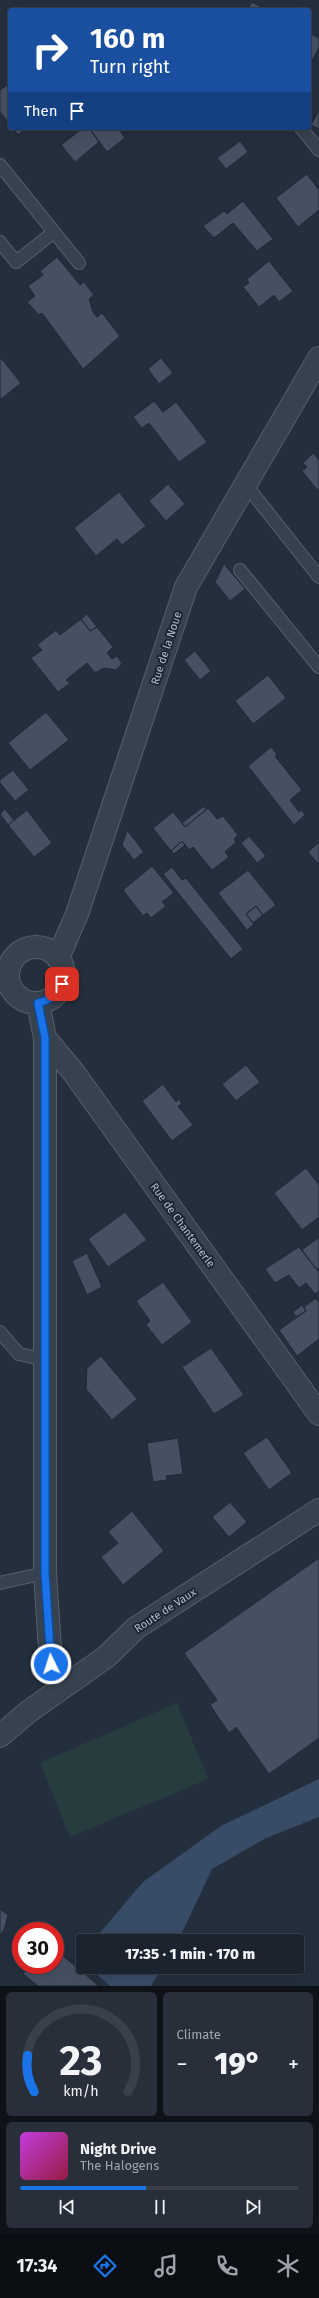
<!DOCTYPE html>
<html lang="en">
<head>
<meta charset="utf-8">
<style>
  body { margin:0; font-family:"Fira Sans",sans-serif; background:#282f3a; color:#f1f3f6; height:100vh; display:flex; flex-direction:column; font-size:15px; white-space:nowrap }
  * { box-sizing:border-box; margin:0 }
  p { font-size:13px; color:#a0a4aa }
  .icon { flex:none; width:22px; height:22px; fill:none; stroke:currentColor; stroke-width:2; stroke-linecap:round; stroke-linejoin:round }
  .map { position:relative; height:1986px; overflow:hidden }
  .sheet { display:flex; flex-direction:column; gap:6px; padding:6px; background:#0f1319; flex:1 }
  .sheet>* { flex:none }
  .top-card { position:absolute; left:8px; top:8px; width:303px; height:122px; border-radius:4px; box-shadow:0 4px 16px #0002,0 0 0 1px #39404a; background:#1a4fa0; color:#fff; overflow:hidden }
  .speed { position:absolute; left:12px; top:1922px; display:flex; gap:8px; font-size:20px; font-weight:700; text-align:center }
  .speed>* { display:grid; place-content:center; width:52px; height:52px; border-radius:50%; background:#1b232e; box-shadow:0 4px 16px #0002,0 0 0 1px #39404a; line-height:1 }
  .speed .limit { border:6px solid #d22; background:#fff; color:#111 }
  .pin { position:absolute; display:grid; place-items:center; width:34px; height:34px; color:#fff; margin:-17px; border-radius:8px; box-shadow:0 2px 6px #0006 }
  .me { position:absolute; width:44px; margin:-22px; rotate:356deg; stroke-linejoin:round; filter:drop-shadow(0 0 3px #0008) }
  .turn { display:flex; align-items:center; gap:14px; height:84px; padding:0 16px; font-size:18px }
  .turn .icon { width:52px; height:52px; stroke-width:2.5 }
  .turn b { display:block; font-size:28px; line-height:34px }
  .then { display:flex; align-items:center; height:38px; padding:0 16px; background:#0003; gap:8px; font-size:15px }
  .big { font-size:30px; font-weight:800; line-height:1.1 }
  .sheet .widget { flex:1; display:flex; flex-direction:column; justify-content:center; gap:6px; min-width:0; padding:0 14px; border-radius:6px; background:#282f3a }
  .sheet .dial { align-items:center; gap:0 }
  .dial svg { height:104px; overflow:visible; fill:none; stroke:#39404a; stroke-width:7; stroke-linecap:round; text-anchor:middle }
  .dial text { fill:#f1f3f6; stroke:none }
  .song { display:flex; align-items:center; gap:12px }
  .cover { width:48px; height:48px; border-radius:6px; background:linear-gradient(135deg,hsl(290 70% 55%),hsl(340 70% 35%)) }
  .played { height:4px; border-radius:2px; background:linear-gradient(90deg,#1a73e8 45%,#39404a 45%) }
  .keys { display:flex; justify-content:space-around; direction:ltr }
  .heat { display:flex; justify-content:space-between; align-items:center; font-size:22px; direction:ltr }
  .sheet .tiles { flex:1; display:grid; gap:6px; grid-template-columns:1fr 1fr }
  .widget:last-child { grid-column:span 2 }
  .trip { position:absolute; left:76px; top:1934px; width:228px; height:40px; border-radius:4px; background:#1b232e; box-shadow:0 4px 16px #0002,0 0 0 1px #39404a; font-weight:800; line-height:40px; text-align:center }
  .dock { display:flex; height:64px; justify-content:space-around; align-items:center; background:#0b0e12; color:#a0a4aa }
  .dock .icon { width:28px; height:28px }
  .dock .on { color:#1a73e8 }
  .dock b { font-size:18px; color:#f1f3f6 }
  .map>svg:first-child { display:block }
</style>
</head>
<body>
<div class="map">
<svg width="319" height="1986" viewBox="0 0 319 1986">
  <rect width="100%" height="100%" fill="#242f3e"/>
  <path fill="#263c3f" d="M177,1703L208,1779L70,1837L40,1763Z"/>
  <path fill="#394c67" d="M319,1779V1817L266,1838L212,1869L178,1941H93L143,1882L221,1826Z
    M93,1967H163L151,1986H110L93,1971Z"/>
  <path fill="#455162" stroke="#1f2835" d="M252,2L267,10H247Z
    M309,33L319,38V48L309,66Z
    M10,83V125L0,112V90Z
    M319,110V129L311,125Z
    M13,128H26L18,135Z
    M83,128H89L99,142L75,162L61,145Z
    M89,128H118L125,138L107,152Z
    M240,141L248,152L226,169L217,158Z
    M307,174L319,190V210L298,227L276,198Z
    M243,201L273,239L257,251L233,223L214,238L203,226L224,211L227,214Z
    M57,257L80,285L84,282L94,295L89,299L93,312L97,317L102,313L120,336L83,369L42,313L39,315L27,302L35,296L28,286L43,275L40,271Z
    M269,261L293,291L279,302L274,295L259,307L243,287L249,283L247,279Z
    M0,357L21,383L0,400Z
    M161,358L173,373L159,384L148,369Z
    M154,401L163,412L176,402L207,442L179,462L149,423L142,428L133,417Z
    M313,453L319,460V492L302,471L307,467L303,463Z
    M168,484L185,504L166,521L149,501Z
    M119,492L146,526L122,545L117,539L96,556L74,528Z
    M224,564L245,589L230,601L215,582Z
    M87,614L97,627L90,631L81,619Z
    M81,619L90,631L97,627L113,647L107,653L112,659L117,656L122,664L116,670L104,668L97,672H94L87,663L66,680L70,683L58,692L31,658L42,650L37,645L56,630L60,635Z
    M195,651L211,671L200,680L184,660Z
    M268,675L286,698L253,724L235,701Z
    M46,712L69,740L30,770L8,743Z
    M271,747L277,754L275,756L302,790L290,800L299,812L302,810L305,815L294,825L248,766Z
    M13,770L29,790L15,801L0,783V780Z
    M204,806L206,810L185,827L182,823Z
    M208,808L217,819L223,816L238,835L234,839L236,842L225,852L229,857L212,870L193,847L189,850L182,841L171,851L153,828L173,812L185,827Z
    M5,809L14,820L8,825L0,814Z
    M27,810L52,843L34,857L8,825Z
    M127,830L144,852L134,860L122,845Z
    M249,836L266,856L257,863L241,843Z
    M182,841L185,845L174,854L171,851Z
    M319,842V865L308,852Z
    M152,866L174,893L162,902L166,906L151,918L147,913L143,916L123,890Z
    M172,867L182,880L186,878L243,949L231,959L163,874Z
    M248,870L276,905L263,915L256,906L246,914L254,924L247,930L218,893Z
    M256,906L263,915L253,923L246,914Z
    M246,1065L260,1082L236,1101L222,1084Z
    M163,1084L176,1102L179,1099L182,1104L178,1106L193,1125L172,1141L142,1101Z
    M306,1168L319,1185V1217L302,1230L274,1193Z
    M125,1212L147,1240L108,1267L88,1239Z
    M319,1237V1269L317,1270L302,1250Z
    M299,1247L319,1272V1291L315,1294L306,1283L299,1288L289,1275L275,1283L265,1269Z
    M87,1253L102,1287L87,1295L72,1261Z
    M163,1282L192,1322L162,1345L146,1325L150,1321L136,1301Z
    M316,1298L319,1303V1339L297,1356L279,1330L306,1311L304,1307Z
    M302,1305L306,1311L296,1317L293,1312Z
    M211,1348L244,1395L214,1414L182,1367Z
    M101,1356L137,1399L112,1420L86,1389L87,1368Z
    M267,1437L292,1473L269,1490L243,1453Z
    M178,1438L183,1474L166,1476L167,1480L153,1482L147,1443Z
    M230,1502L247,1522L229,1537L212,1517Z
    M132,1511L164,1551L123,1585L101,1557L118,1543L108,1532Z
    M319,1558V1738L269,1774L236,1727L229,1733L210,1705L217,1700L184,1653Z
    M0,1909L8,1915L4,1930L0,1935Z
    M55,1950L68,1960L99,1986H38L23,1974L30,1965H55Z"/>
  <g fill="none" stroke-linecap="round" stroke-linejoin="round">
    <g stroke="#565f6c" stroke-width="14">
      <path id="service" d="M301,128L319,150
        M0,165L79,263
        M0,242L16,262L54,232
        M246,485L319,577
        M240,570L319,667
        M0,1332L19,1354L45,1360
        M0,1583L45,1573"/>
    </g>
    <g stroke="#565f6c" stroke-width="24">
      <path id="minor" d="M8 975a28 28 0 1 1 56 0a28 28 0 1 1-56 0Z
        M58,958L77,914L186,587L319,358
        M38,1003L45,1038V1573L51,1664L68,1683
        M45,1038L74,1073L319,1414"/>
    </g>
    <g stroke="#565f6c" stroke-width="24">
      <path id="tertiary" d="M0,1736L28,1712L106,1657L136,1628L319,1510"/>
    </g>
    <use href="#service" stroke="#38414e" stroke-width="12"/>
    <use href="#minor" stroke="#38414e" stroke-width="22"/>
    <use href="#tertiary" stroke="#38414e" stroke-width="22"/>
  </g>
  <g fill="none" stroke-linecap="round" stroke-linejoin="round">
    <g stroke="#114b97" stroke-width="10">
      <path id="route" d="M51,1664L45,1573V1038L38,1003C50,1000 56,995 62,984"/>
    </g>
    <use href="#route" stroke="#1a73e8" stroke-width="7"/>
  </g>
  <g text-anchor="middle" stroke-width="4" stroke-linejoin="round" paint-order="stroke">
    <g font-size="11" fill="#b4bcc9" stroke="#1d2633">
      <text transform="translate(166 648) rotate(-72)" y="4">Rue de la Noue</text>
      <text transform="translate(183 1225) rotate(54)" y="4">Rue de Chantemerle</text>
      <text transform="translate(165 1610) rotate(-33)" y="4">Route de Vaux</text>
    </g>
  </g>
</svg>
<div class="speed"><div class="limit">30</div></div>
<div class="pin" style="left:62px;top:984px;background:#d93025"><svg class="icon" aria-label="arrive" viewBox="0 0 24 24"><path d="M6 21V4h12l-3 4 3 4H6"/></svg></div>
<svg class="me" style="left:51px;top:1664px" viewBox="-20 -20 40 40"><circle r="17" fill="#1a73e8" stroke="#fff" stroke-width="3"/><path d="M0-11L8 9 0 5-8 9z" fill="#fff"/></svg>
<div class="trip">17:35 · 1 min · 170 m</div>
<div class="top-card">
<div class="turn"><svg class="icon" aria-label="right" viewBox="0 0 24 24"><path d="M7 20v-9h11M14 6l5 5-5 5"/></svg><div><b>160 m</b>Turn right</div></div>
<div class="then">Then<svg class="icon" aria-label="arrive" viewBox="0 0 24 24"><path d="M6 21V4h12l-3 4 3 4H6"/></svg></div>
</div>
</div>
<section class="sheet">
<div class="tiles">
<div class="widget dial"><svg viewBox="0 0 100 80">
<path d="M14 69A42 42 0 1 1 86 69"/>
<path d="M14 69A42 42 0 0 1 9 41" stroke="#1a73e8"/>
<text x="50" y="56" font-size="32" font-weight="700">23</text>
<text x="50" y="72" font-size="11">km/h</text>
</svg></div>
<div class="widget"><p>Climate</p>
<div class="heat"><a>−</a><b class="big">19°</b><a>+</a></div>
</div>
<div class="widget">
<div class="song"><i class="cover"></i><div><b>Night Drive</b><p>The Halogens</p></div></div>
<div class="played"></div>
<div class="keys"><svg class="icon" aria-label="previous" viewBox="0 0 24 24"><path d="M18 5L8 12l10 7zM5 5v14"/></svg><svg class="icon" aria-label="pause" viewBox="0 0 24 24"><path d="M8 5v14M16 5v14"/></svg><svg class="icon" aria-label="next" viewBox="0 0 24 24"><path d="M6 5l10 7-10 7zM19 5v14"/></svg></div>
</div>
</div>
</section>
<nav class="dock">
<b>17:34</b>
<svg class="icon on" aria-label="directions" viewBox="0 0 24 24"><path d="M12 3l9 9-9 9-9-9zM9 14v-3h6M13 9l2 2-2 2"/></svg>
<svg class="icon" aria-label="music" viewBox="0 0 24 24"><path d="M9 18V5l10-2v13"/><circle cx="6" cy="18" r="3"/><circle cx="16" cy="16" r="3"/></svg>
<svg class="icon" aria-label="phone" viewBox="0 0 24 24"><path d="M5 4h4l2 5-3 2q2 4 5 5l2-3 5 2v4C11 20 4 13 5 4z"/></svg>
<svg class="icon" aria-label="climate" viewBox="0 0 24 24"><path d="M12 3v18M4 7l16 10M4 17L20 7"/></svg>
</nav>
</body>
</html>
